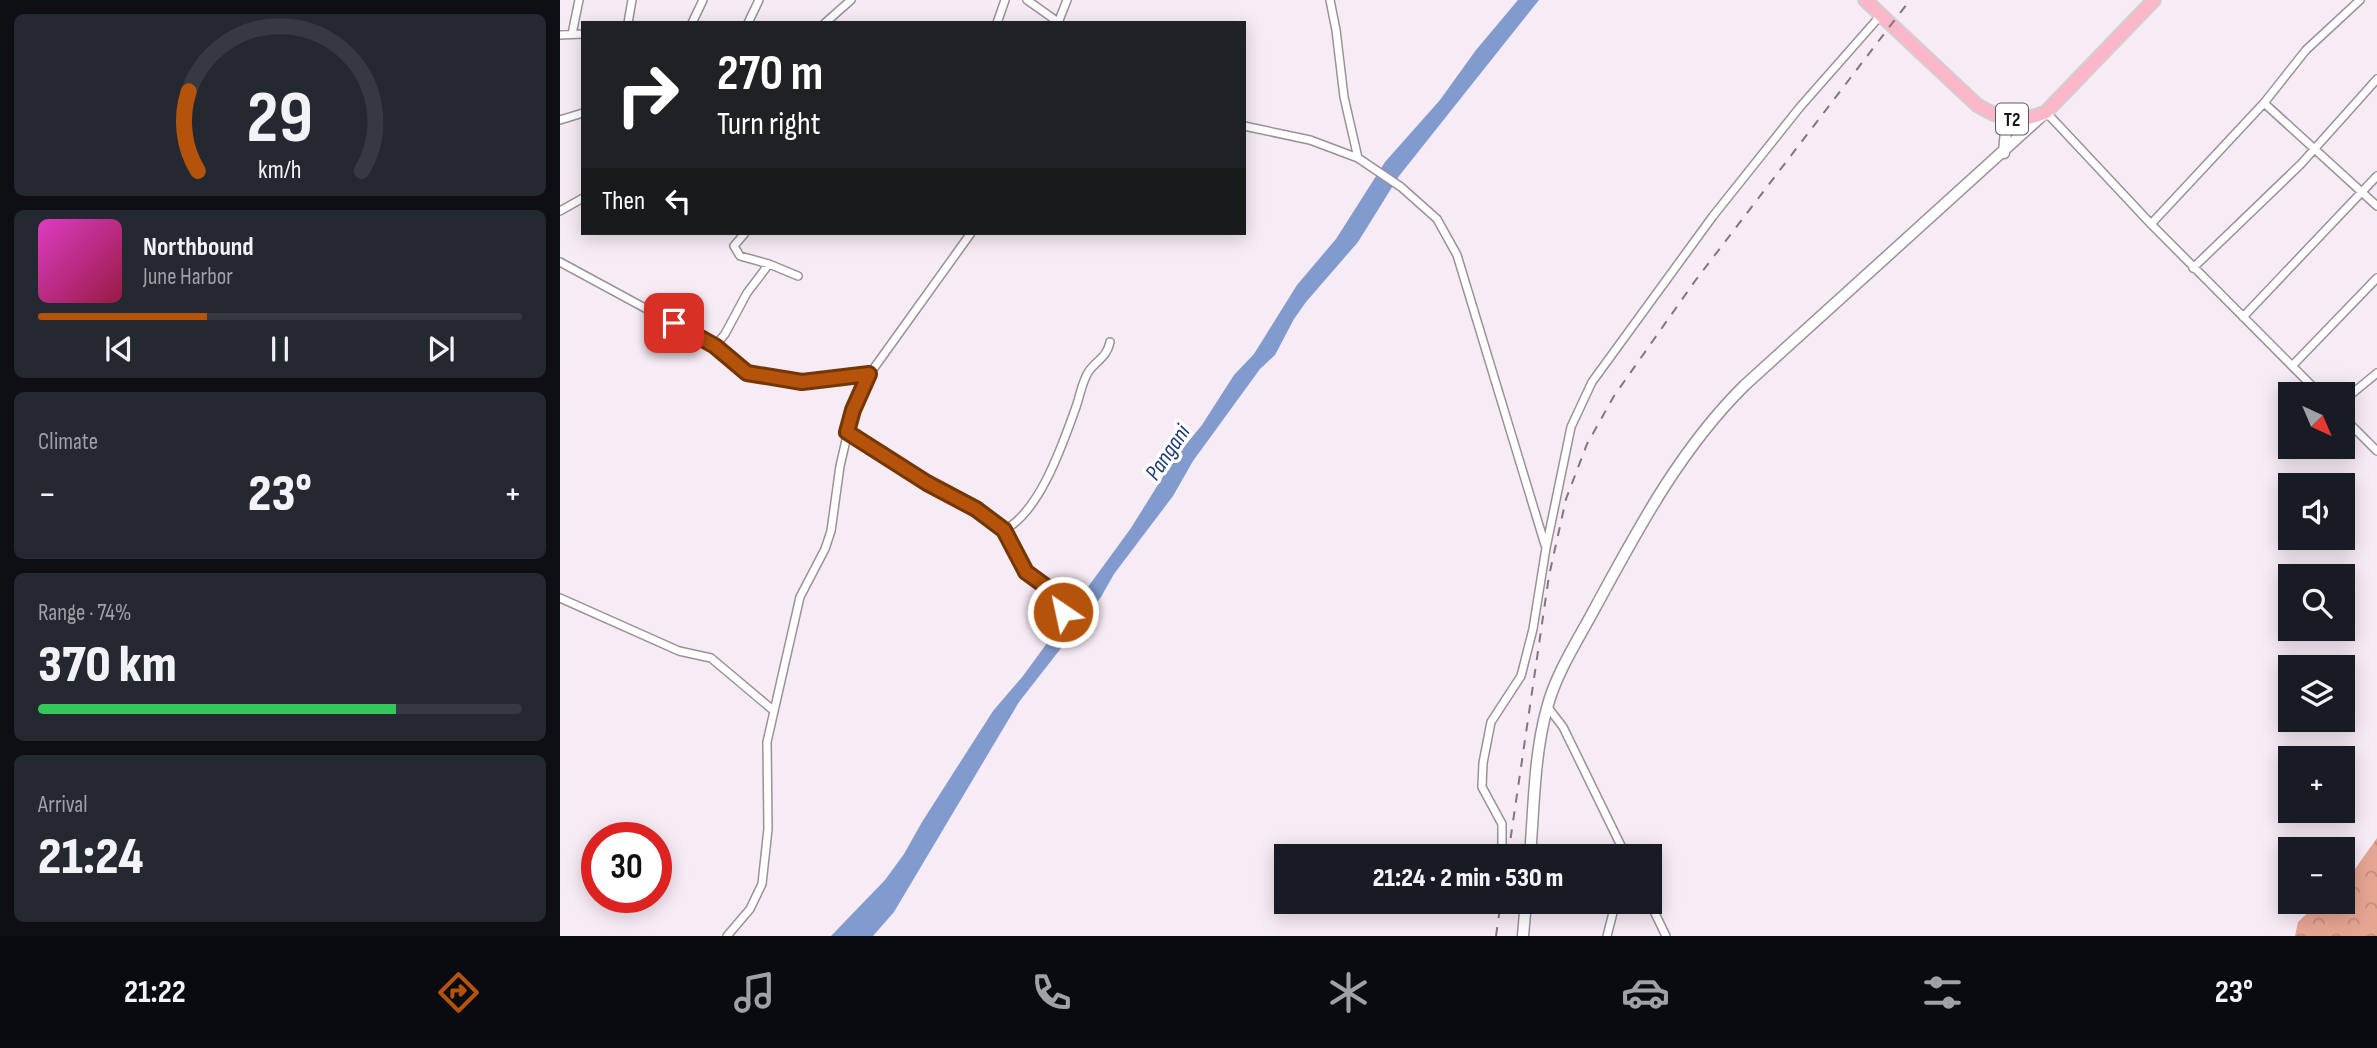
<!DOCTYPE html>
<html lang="en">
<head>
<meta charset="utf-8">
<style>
  body { margin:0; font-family:"Sofia Sans Condensed",sans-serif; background:#242831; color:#f1f3f6; height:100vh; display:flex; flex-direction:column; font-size:26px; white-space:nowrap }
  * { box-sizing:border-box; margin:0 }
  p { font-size:23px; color:#9ea1a6 }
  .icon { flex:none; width:38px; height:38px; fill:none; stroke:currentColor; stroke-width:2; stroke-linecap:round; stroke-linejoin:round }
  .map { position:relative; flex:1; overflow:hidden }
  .panel { display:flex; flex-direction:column; gap:14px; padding:14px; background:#0d0f14; width:560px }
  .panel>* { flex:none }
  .banner { position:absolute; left:21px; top:21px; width:665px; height:214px; border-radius:0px; box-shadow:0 4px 18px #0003; background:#202124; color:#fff; overflow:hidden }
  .needle { width:46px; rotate:136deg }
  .tools { position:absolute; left:1718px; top:382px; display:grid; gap:14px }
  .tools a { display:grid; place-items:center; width:77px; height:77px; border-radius:0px; background:#171b24; box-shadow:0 4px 18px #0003; font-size:35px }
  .speed { position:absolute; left:21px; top:822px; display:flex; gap:14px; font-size:35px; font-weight:700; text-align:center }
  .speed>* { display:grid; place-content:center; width:91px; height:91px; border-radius:50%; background:#171b24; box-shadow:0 4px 18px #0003; line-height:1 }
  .speed .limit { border:10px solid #d22; background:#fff; color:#111 }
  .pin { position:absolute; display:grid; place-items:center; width:60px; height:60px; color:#fff; margin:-30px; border-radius:14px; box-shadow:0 4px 10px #0006 }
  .me { position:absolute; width:77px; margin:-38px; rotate:326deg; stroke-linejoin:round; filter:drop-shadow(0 0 5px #0008) }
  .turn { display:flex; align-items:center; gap:24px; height:147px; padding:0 21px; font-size:32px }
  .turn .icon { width:91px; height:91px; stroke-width:2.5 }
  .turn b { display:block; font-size:49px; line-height:60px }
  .then { display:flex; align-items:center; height:66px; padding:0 21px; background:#0003; gap:14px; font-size:26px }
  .big { font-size:52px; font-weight:800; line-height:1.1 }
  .panel .widget { flex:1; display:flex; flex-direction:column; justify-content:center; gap:10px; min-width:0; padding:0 24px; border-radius:10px; background:#242831 }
  .panel .dial { align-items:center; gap:0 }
  .dial svg { height:182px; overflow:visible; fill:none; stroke:#363941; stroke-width:7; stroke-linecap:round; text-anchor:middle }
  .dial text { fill:#f1f3f6; stroke:none }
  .song { display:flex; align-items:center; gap:21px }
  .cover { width:84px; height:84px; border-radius:10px; background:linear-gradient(135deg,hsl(310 70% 55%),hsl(340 70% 35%)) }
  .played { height:7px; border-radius:4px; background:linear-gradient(90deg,#b45309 35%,#363941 35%) }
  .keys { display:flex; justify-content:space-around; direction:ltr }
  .heat { display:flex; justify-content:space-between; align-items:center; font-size:38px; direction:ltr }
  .charge { height:10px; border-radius:5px; background:linear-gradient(90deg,#34c759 74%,#363941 0) }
  .trip { position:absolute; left:714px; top:844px; width:388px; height:70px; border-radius:0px; background:#171b24; box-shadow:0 4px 18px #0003; font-weight:800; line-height:70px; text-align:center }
  .tabs { display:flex; height:112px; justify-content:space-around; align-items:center; background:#090b0e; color:#9ea1a6 }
  .tabs .icon { width:49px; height:49px }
  .tabs .active { color:#b45309 }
  .tabs b { font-size:32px; color:#f1f3f6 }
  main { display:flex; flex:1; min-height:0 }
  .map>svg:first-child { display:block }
</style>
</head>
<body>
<main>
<section class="panel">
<div class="widget dial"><svg viewBox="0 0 100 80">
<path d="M14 69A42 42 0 1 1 86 69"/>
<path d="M14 69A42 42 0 0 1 10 34" stroke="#b45309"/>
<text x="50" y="56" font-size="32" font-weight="700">29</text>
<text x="50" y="72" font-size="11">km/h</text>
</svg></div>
<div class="widget">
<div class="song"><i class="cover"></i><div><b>Northbound</b><p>June Harbor</p></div></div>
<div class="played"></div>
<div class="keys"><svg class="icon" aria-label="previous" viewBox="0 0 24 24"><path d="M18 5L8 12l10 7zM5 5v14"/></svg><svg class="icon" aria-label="pause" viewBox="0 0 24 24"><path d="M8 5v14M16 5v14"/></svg><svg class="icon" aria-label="next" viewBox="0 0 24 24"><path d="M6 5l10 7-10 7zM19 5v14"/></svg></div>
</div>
<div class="widget"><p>Climate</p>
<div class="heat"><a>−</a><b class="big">23°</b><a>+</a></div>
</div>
<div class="widget"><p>Range · 74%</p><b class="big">370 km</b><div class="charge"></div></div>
<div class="widget"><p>Arrival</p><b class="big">21:24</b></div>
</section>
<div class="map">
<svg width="1817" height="936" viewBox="0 0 1817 936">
  <defs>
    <pattern id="forest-crowns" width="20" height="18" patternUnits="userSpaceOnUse" patternTransform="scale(1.75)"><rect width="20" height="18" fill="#e6a593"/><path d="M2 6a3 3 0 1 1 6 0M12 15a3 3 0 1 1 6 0" fill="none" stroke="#c58d7e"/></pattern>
  </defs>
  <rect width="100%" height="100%" fill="#f7ebf5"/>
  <path fill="url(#forest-crowns)" d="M1817,838V936H1735L1738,922L1760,901H1783V880L1795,869Z"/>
  <path fill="#819bce" d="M958,0H979L839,176L798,242L746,302L734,319L715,355L700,369L633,461L613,496L554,574L541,597L459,702L334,912L313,936H271L325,880L344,854L362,822L433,711L463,676L571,528L614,459L642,425L674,375L694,354L737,285L776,239L825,162L880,100L916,50Z"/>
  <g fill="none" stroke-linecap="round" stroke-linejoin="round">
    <g stroke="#9b909a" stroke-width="10">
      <path id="street" d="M467,0L498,22
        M770,0L776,30L784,97L798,158
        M68,23L72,0
        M132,23L143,0
        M188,23L199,0
        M265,23L291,0
        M437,23L445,0
        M498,23L507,0
        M12,34L19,0
        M0,35L23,34
        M1704,103L1817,206
        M1486,112L1591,224L1760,394
        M0,120L23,113
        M684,126L750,140L798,158L841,187L877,219L897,255L985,545
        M0,211L23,198
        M1591,224L1704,103L1746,50L1800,0
        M185,233L174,246L180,256L209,264L238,276
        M0,262L155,346L187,373L242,382L309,375
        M1633,268L1741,164L1817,79
        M1683,317L1817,176
        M155,346L165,334L187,293L209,264
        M1732,366L1817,278
        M1783,401L1817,373
        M1783,417L1817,451
        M287,432L367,483L416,509L444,530L465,572L496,592L503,612
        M444,530C480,512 503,443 516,407C520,396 522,381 529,371C537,360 547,357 550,342
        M0,598L119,651L151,658L214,711
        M987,706L1003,727L1066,856
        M942,856V824L922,787L923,763L931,722L961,676L973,629L986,548L1011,427L1032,382L1153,216L1240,107L1321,15
        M1089,901L1106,936
        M167,936L190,909L202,884L208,829L207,742L240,597L265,549L271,531L280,466L293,410L309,375L411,233
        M1047,936L1056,901"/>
    </g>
    <g stroke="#9b909a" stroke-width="13">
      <path id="secondary" d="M1444,153L1447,119
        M970,856C974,807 974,755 987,708C996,673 1018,640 1035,608C1078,529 1120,449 1185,385L1484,114
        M963,936L966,901"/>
    </g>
    <g stroke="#d1d0d1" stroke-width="16">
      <path id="highway" d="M1305,0L1417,105C1443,121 1459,124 1486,112L1594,0"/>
    </g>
    <use href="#street" stroke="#fff" stroke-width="7"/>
    <use href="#secondary" stroke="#fff" stroke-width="10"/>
    <use href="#highway" stroke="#fbb7c7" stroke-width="12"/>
    <path stroke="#7f777d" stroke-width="2" stroke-dasharray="9 9" stroke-linecap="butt" d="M948,856L989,576L1006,499L1027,444L1054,396L1135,281L1350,0
      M936,936L941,901"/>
  </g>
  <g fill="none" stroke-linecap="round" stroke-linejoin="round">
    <g stroke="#753606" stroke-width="18">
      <path id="route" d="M114,323L155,346L187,373L242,382L309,374L293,410L287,432L367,483L416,509L444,530L466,572L499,596L503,612"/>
    </g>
    <use href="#route" stroke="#b45309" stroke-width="12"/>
  </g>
  <g text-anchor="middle" stroke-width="7" stroke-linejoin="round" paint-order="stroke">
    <rect fill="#fff" stroke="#5d5a5d" stroke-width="2" x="1436" y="103.5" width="32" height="31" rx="5"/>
    <g font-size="19" font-weight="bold" fill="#181417">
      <text x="1452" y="126">T2</text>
    </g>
    <g font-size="23" font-style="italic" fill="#1b3976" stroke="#fff">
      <text transform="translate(607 452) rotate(-56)" y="8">Pangani</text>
    </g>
  </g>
</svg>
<div class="tools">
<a><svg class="needle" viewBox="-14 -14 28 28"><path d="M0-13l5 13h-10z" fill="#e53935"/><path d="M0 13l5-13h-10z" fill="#9ea1a6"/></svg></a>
<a><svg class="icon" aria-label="sound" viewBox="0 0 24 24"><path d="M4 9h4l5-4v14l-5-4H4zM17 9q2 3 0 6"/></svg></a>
<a><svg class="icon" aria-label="search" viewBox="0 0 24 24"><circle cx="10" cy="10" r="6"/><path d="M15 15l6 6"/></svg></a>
<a><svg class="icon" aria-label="layers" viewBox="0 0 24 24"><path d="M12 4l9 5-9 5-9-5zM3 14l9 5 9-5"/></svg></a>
<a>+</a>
<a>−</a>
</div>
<div class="speed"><div class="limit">30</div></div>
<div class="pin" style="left:114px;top:323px;background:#d93025"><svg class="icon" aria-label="arrive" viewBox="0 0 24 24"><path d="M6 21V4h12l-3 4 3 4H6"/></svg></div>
<svg class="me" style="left:503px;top:612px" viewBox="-20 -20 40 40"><circle r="17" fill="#b45309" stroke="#fff" stroke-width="3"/><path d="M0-11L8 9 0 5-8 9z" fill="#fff"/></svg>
<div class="trip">21:24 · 2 min · 530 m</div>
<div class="banner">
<div class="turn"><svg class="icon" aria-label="right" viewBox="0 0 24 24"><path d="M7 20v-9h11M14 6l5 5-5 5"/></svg><div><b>270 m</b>Turn right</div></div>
<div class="then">Then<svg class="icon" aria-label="left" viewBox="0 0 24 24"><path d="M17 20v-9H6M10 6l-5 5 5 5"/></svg></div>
</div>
</div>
</main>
<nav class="tabs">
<b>21:22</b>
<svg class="icon active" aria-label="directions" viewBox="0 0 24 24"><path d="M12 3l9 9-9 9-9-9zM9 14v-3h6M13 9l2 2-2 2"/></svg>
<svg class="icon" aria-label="music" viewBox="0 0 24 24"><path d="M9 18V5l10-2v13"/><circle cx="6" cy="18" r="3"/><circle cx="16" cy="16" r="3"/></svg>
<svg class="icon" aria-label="phone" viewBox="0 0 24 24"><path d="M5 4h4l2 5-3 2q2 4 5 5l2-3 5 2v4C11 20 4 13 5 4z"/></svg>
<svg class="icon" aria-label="climate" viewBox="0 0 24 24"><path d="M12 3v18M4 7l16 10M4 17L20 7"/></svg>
<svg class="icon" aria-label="car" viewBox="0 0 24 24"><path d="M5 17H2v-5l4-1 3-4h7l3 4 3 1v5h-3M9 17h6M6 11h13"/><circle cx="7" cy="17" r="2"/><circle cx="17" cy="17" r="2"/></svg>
<svg class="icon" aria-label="filters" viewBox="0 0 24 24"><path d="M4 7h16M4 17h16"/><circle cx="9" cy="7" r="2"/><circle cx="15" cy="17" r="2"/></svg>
<b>23°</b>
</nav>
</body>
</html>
